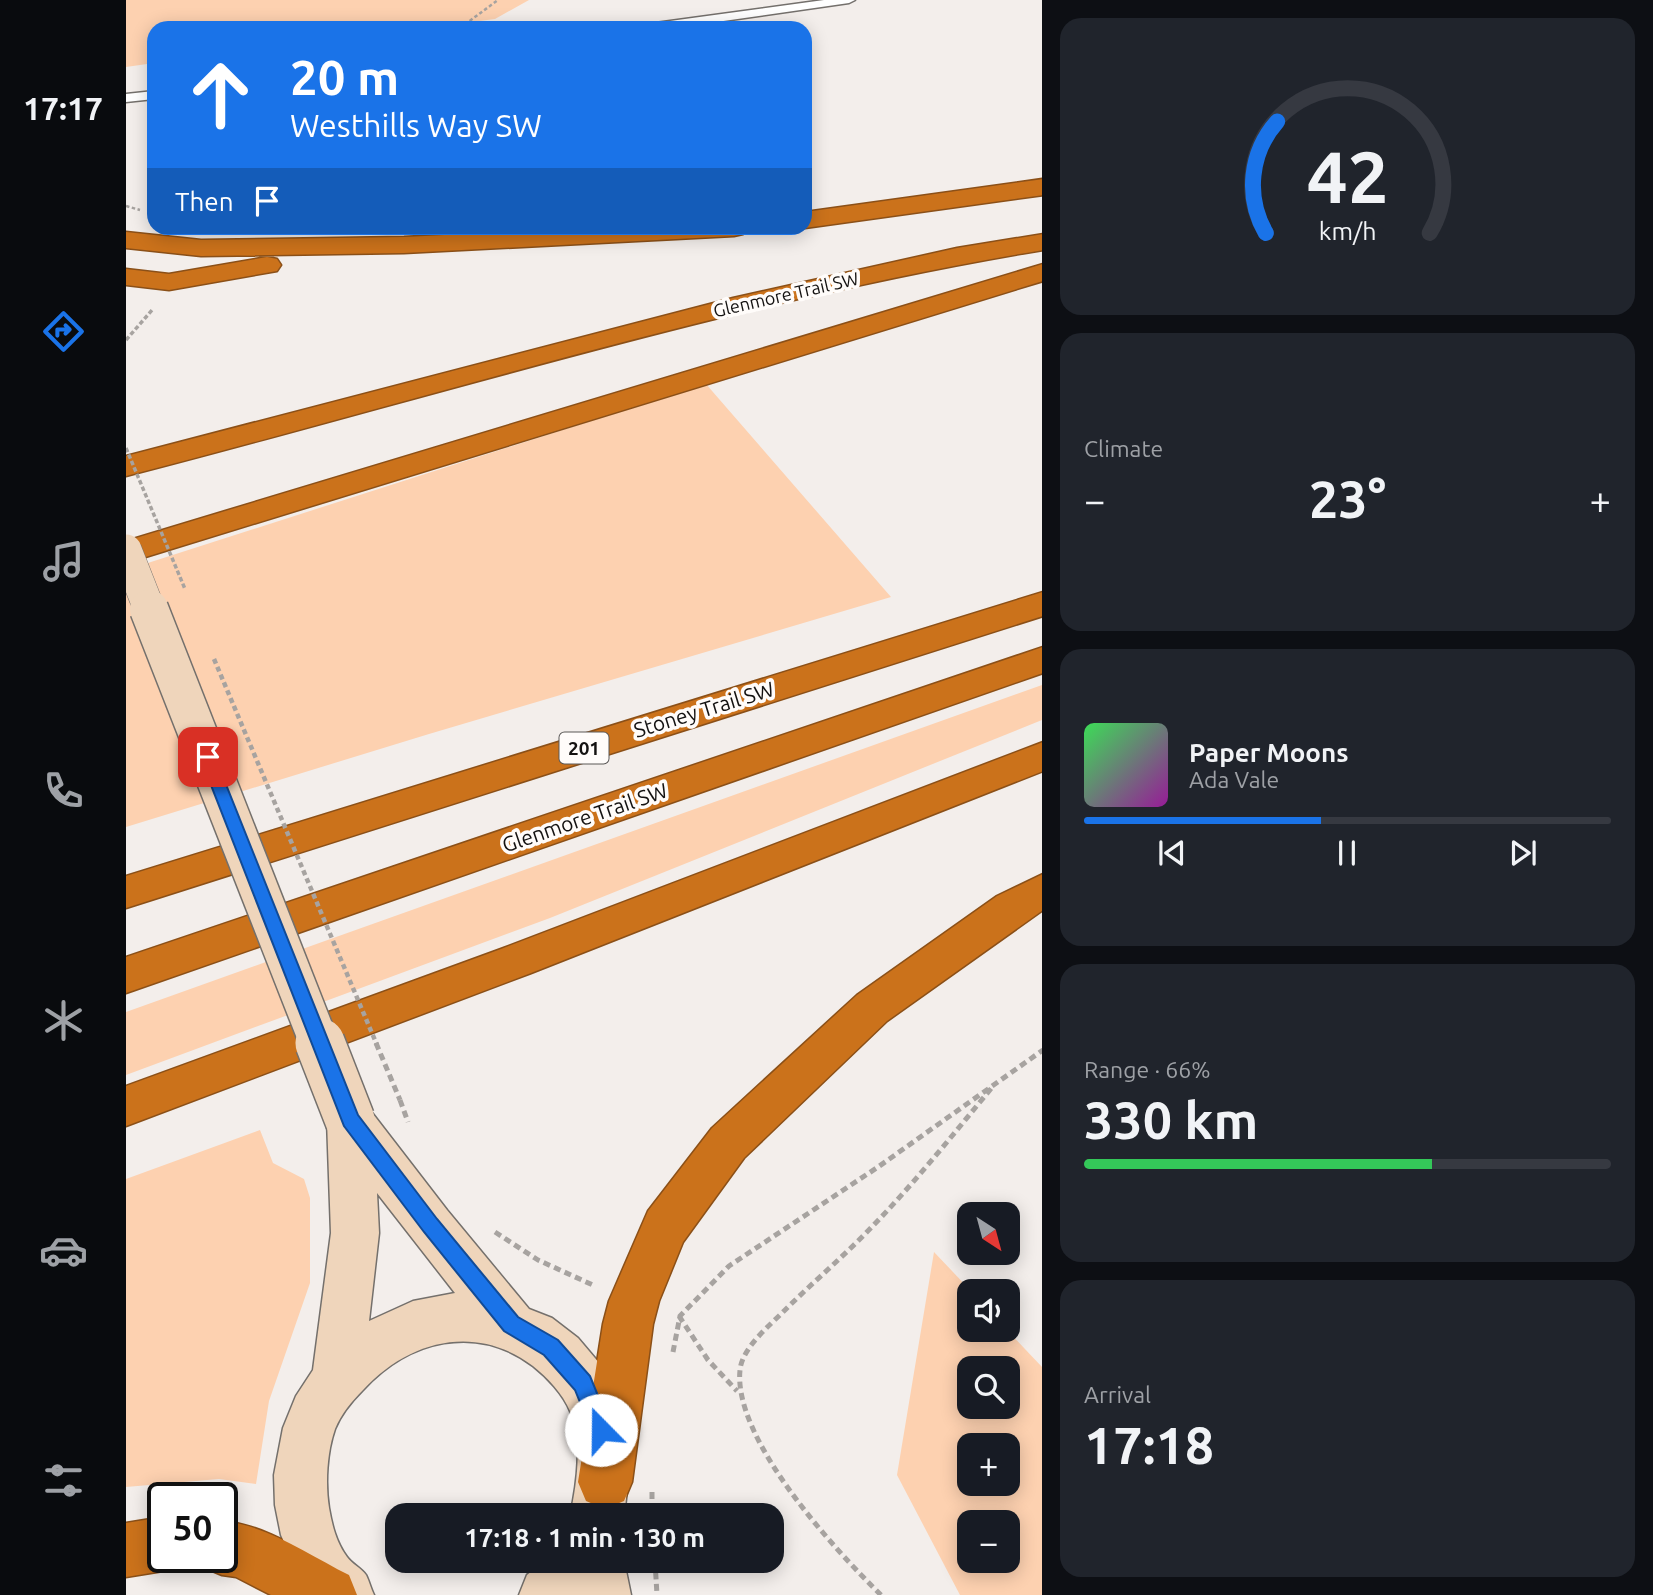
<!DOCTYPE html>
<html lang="en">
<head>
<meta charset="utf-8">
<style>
  body { margin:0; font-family:Ubuntu,sans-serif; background:#20242c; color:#f1f3f6; height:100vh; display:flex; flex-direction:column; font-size:26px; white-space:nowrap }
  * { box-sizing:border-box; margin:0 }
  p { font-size:23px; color:#9ea1a6 }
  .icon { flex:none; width:38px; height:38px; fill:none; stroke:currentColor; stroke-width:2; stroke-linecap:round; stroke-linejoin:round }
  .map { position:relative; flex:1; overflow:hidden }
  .side { display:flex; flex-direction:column; gap:18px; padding:18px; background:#0d0f14; width:611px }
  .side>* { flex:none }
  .guide { position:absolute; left:21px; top:21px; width:665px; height:214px; border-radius:21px; box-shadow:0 4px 18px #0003; background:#1a73e8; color:#fff; overflow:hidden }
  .needle { width:46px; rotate:144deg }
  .tools { position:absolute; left:831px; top:1202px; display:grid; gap:14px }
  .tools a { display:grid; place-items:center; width:63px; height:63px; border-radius:14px; background:#171b24; box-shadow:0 4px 18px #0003; font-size:35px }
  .speed { position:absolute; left:21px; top:1482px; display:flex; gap:14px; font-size:35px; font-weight:700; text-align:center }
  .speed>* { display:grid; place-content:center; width:91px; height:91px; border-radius:50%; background:#171b24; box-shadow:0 4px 18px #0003; line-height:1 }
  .speed .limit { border:4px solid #111; border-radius:10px; background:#fff; color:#111 }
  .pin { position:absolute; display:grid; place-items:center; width:60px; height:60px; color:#fff; margin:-30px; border-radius:14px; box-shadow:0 4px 10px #0006 }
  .me { position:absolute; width:77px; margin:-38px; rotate:338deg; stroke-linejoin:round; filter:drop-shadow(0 0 5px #0008) }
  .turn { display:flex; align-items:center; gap:24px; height:147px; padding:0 28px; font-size:32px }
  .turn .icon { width:91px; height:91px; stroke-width:2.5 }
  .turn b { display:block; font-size:49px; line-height:60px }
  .then { display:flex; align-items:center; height:66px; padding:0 28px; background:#0003; gap:14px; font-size:26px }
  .big { font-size:52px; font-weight:700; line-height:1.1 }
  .side .tile { flex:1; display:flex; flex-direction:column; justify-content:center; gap:10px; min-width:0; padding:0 24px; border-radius:21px; background:#20242c }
  .side .dial { align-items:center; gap:0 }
  .dial svg { height:182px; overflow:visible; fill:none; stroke:#363941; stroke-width:7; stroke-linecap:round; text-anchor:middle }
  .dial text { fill:#f1f3f6; stroke:none }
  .song { display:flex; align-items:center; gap:21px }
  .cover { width:84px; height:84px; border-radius:10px; background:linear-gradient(135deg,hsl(130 70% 55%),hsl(300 70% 35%)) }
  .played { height:7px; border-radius:4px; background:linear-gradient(90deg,#1a73e8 45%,#363941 45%) }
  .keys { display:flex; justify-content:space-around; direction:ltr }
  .heat { display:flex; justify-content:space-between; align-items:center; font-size:38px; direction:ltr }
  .charge { height:10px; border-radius:5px; background:linear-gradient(90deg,#34c759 66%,#363941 0) }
  .trip { position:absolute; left:259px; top:1503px; width:399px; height:70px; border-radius:21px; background:#171b24; box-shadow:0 4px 18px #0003; font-weight:700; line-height:70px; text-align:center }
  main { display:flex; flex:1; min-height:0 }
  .tabs { display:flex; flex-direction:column; width:126px; justify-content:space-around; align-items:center; background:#090b0e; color:#9ea1a6 }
  .tabs .icon { width:49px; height:49px }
  .tabs .current { color:#1a73e8 }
  .tabs b { font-size:32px; color:#f1f3f6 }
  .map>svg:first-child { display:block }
</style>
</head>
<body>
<main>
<nav class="tabs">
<b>17:17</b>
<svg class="icon current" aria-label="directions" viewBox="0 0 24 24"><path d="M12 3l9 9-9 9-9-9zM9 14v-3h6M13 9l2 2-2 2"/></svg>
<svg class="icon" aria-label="music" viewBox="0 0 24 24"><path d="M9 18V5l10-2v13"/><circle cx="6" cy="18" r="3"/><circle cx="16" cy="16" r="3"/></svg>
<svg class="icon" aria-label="phone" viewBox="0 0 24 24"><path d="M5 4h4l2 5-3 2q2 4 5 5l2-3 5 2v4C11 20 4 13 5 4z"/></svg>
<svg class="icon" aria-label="climate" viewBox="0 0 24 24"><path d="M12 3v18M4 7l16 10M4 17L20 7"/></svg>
<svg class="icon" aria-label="car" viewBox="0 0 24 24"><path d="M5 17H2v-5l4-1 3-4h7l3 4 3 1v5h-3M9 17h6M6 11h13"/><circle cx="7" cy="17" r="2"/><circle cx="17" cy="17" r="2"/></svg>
<svg class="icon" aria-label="filters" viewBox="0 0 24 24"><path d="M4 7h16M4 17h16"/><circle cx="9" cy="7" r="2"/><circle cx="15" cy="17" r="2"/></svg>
</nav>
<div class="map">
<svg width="917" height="1595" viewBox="0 0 917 1595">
  <rect width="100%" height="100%" fill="#f3eeeb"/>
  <path fill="#fdd1b0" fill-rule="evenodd" d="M0,0H403L369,19L298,28H28V63L0,67Z
    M580,384L765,597L303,734L0,827V570Z
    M916,685V720L424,918L0,1075V1012Z
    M134,1130L147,1163L178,1179L184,1198V1283L143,1401L130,1484L93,1479L0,1487V1179Z
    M808,1252L845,1291L844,1330H881L916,1367V1595H834L771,1475ZM882,1368V1407H844V1368ZM844,1446H882V1484H844ZM844,1522H882V1561H844Z"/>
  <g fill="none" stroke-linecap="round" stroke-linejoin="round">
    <g stroke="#74706c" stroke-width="3">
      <path id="lane" d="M698,0H729L723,3L548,28H516L522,24Z
        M28,91V99L0,102V94Z"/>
    </g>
    <g stroke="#74706c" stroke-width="3">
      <path id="secondary" d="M224,1099L240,1105L321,1210L403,1309L426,1318L452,1338L474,1364L490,1397L501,1430L504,1465L498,1516H444C451,1483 457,1443 444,1411C437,1394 421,1377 407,1366C350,1323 283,1340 237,1390C226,1401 215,1414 209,1429C201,1452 199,1483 203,1508C206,1525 210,1542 221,1557C226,1564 235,1568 240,1575C243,1581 245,1589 248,1595H181L155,1535L149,1505L148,1475L157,1428L170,1396L187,1370L205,1233L201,1120L208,1105ZM251,1193L329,1293L287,1301L243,1321L253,1233Z
        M418,1561H498L505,1595H393L401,1575Z"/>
    </g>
    <g stroke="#8b5018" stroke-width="3">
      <path id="highway" d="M917,179V195L679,228H678L679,212Z
        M464,228H621L617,234L608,236L278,253L75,256L0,248V232L75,240L278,237Z
        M917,234V250C608,301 303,398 0,476V456L607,298L831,248Z
        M141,257L151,259L155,265L151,271L43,290L0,285V269L43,274Z
        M917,264V281L0,563V541Z
        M917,592V616L0,908V876Z
        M917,647V673L0,993V957Z
        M917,742V771L405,973L0,1126V1086L375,949Z
        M917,874V910L761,1021L618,1158L557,1242L533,1301L527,1324L506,1482L498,1501L479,1509L460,1501L452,1482L477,1324L483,1301L522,1211L586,1128L731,995L871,896Z
        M37,1517V1558H59L56,1563L37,1571L0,1577V1523Z
        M96,1521C141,1525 183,1555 223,1575L231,1595H145L110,1577L96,1575L77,1567L73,1558H96Z"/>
    </g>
    <path stroke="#a7a3a0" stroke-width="2.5" stroke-dasharray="3.5 2.5" stroke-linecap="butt" d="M334,28L372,0
      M0,206L14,210"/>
    <path stroke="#a7a3a0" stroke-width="3.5" stroke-dasharray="4.5 2.5" stroke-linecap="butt" d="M0,340L27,309"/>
    <path stroke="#a7a3a0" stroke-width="5" stroke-dasharray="7 4.5" stroke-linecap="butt" d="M274,1100L282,1122
      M369,1232L412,1260L469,1286
      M553,1316L582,1360L611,1391
      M547,1352L554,1316L603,1266L752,1167L917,1050
      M526,1492V1516
      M529,1561L531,1595
      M755,1595C708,1549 607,1439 614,1370C616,1348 643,1326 658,1311C683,1286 710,1263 735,1238C783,1190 825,1137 868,1085"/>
    <use href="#lane" fill="#fff" fill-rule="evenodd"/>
    <use href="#secondary" fill="#efd5bb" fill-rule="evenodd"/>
    <use href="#highway" fill="#cb721b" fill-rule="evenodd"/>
    <g stroke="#74706c" stroke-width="32" stroke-linecap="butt">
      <path id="secondary-bridge-far2" d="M0,550L24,611"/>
    </g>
    <g stroke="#74706c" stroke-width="41" stroke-linecap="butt">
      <path id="secondary-bridge-far1" d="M23,609L194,1045"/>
    </g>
    <g stroke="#74706c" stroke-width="52" stroke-linecap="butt">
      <path id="secondary-bridge" d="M194,1043L224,1120"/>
    </g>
    <path stroke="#a7a3a0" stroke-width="3.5" stroke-dasharray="4.5 2.5" stroke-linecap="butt" d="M0,448L59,589"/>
    <path stroke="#a7a3a0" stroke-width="4.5" stroke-dasharray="5 3.5" stroke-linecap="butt" d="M88,659L251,1045"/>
    <path stroke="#a7a3a0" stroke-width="5" stroke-dasharray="7 4.5" stroke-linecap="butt" d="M250,1043L274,1100"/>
    <use href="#secondary-bridge-far2" stroke="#efd5bb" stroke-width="31"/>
    <use href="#secondary-bridge-far1" stroke="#efd5bb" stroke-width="38"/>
    <use href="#secondary-bridge" stroke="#efd5bb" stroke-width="49"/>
  </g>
  <path fill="#1a73e8" stroke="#114b97" stroke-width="2" d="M82,751L89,757L232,1115L311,1219L392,1317L432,1340L464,1376L486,1430L483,1437L475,1440L468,1437L449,1390L418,1355L378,1331L298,1232L218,1126L74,757Z"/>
  <g text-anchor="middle" stroke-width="7" stroke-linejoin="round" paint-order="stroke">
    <g font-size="18" fill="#141211" stroke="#fffcfa">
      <text transform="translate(660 295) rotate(-13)" y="6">Glenmore Trail SW</text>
    </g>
    <rect fill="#fffcfa" stroke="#5a5857" stroke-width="2" x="433.5" y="732.5" width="49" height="31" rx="5"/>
    <g font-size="19" font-weight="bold" fill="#141211">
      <text x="458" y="755">201</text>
    </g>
    <g font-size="21" fill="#141211" stroke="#fffcfa">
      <text transform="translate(578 710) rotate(-17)" y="7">Stoney Trail SW</text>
      <text transform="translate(459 818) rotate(-19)" y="7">Glenmore Trail SW</text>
    </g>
  </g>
</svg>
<div class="tools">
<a><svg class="needle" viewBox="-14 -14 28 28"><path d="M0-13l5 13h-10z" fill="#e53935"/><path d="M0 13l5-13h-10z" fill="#9ea1a6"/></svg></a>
<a><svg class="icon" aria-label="sound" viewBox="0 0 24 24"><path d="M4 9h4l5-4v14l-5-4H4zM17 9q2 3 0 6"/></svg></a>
<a><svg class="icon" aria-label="search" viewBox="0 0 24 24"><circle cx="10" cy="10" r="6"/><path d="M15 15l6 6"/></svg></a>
<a>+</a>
<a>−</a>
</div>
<div class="speed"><div class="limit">50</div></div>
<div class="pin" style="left:82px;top:757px;background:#d93025"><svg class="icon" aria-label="arrive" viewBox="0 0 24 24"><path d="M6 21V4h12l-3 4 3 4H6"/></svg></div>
<svg class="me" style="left:475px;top:1430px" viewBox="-20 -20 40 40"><circle r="19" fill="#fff"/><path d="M0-13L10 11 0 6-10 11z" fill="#1a73e8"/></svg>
<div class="trip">17:18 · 1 min · 130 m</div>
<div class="guide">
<div class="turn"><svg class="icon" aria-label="ahead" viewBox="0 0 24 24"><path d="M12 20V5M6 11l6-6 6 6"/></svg><div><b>20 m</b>Westhills Way SW</div></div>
<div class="then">Then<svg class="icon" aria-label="arrive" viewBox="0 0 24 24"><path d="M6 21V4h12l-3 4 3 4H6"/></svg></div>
</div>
</div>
<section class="side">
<div class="tile dial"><svg viewBox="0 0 100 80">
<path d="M14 69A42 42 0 1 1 86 69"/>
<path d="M14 69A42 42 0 0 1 19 20" stroke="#1a73e8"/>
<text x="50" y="56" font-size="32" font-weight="700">42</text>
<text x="50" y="72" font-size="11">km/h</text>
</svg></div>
<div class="tile"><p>Climate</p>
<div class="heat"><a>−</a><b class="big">23°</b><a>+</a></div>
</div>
<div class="tile">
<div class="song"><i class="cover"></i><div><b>Paper Moons</b><p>Ada Vale</p></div></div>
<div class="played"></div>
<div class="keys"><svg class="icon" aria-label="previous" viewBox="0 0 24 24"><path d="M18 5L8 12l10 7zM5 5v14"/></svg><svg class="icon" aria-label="pause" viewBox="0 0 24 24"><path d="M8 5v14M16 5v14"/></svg><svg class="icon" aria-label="next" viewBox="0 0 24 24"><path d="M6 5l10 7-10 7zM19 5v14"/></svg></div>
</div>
<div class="tile"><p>Range · 66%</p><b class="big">330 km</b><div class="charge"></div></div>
<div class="tile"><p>Arrival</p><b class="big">17:18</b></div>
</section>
</main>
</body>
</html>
